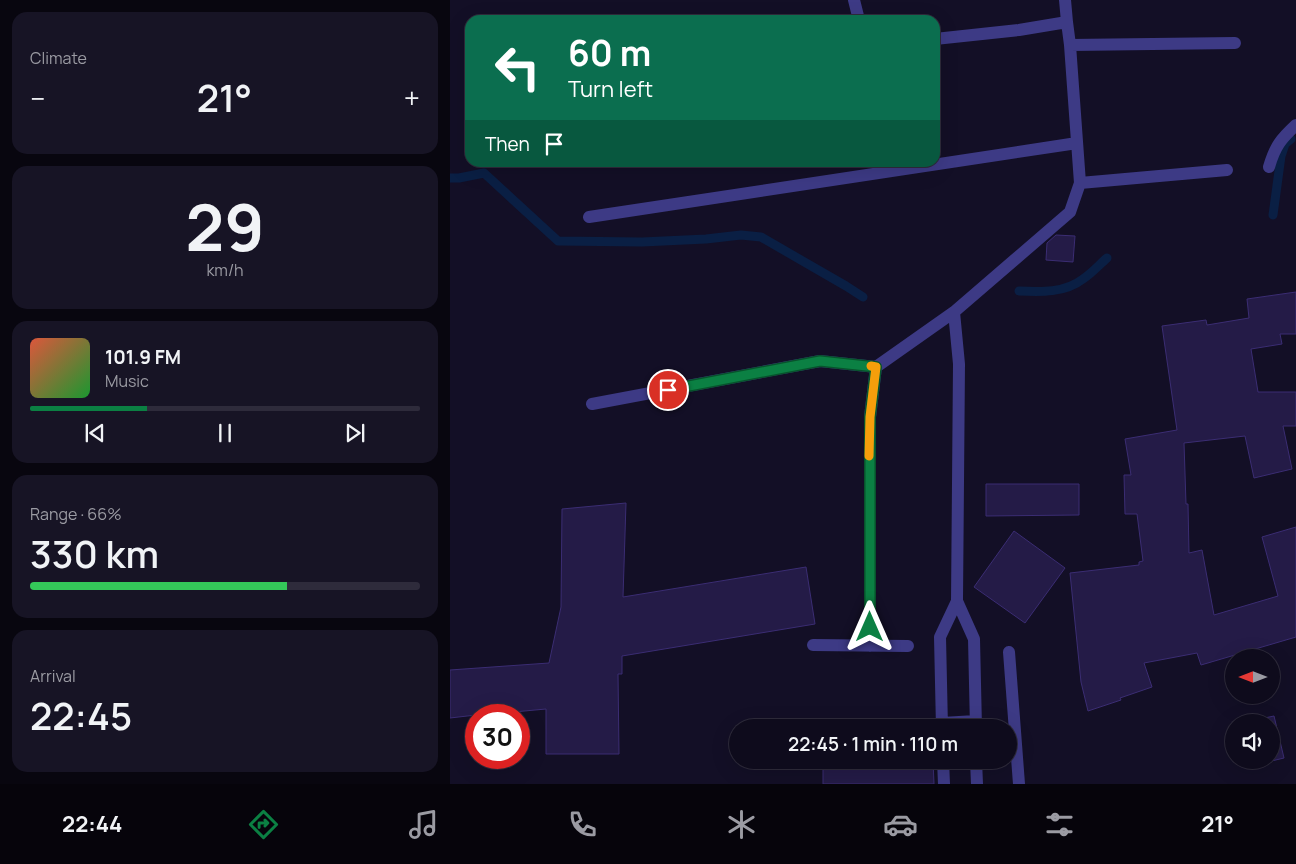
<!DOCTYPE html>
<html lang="en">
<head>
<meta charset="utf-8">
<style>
  body { margin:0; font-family:Manrope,sans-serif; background:#171425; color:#f1f3f6; height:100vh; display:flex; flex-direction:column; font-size:19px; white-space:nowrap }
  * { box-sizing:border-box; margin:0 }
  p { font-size:16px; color:#9b9ba3 }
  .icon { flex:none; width:28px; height:28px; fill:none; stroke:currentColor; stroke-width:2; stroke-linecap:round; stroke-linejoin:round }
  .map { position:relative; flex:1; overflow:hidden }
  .details { display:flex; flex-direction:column; gap:12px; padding:12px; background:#08060f; width:450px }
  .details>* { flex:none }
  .guide { position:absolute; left:15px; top:15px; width:475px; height:152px; border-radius:15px; box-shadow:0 5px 20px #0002,0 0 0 1px #2e2b3b; background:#0b6e4f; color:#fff; overflow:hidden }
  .needle { width:32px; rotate:270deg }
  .buttons { position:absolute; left:775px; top:649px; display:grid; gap:10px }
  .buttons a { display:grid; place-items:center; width:55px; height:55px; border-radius:50%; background:#0e0b1c; box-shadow:0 5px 20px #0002,0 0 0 1px #2e2b3b; font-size:25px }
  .speed { position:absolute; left:15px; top:704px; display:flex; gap:10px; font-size:25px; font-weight:700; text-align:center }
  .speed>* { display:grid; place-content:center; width:65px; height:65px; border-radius:50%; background:#0e0b1c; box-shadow:0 5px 20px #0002,0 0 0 1px #2e2b3b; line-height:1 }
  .speed .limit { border:8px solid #d22; background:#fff; color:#111 }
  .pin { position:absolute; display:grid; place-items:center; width:42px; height:42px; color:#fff; margin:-21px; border:2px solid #fff; border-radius:50%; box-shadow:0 1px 5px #0007 }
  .me { position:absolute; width:55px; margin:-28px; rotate:0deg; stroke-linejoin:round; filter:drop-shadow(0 0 4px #0008) }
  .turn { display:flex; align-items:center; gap:18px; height:105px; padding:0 20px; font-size:22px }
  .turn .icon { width:65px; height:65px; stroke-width:2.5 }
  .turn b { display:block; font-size:35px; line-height:42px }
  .then { display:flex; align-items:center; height:48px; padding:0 20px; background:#0003; gap:10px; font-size:19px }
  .big { font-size:38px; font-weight:600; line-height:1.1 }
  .details .card { flex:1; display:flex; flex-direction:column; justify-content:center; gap:8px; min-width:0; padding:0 18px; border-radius:15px; background:#171425 }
  .details .dial { align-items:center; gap:0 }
  .dial b { font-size:65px; line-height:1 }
  .song { display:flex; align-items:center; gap:15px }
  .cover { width:60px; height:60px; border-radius:8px; background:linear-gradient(135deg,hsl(10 70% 55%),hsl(130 70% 35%)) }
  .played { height:5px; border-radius:2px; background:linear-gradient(90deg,#0b8043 30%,#2e2b3b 30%) }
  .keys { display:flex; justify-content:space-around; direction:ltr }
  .heat { display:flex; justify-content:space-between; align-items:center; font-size:28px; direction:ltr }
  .charge { height:8px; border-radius:4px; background:linear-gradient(90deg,#34c759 66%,#2e2b3b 0) }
  .trip { position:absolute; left:279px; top:719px; width:288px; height:50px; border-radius:25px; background:#0e0b1c; box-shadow:0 5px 20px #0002,0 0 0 1px #2e2b3b; font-weight:600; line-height:50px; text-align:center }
  .menu { display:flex; height:80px; justify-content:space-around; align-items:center; background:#06040b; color:#9b9ba3 }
  .menu .icon { width:35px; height:35px }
  .menu .selected { color:#0b8043 }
  .menu b { font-size:22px; color:#f1f3f6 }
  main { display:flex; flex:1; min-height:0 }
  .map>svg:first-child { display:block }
</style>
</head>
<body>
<main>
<section class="details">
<div class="card"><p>Climate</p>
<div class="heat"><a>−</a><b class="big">21°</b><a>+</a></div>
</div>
<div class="card dial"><b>29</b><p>km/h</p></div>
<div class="card">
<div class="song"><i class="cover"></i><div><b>101.9 FM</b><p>Music</p></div></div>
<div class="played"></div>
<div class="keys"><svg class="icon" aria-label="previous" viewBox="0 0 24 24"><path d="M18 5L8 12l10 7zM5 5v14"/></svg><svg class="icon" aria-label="pause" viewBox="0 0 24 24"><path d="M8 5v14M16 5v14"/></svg><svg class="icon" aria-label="next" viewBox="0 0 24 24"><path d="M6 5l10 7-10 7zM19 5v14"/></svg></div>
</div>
<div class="card"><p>Range · 66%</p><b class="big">330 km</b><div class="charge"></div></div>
<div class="card"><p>Arrival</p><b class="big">22:45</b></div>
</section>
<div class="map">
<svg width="846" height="784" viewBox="0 0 846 784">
  <rect width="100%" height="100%" fill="#130f26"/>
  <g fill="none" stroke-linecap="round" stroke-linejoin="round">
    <path stroke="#0a1f44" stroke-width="9" d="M0,178H9L34,173L108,241L192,242L256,239L291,235L311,237L396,286L413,297
      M823,215L831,156L835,144L841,139
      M569,291C591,292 615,293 633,279C642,273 649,265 657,258"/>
  </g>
  <path fill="#241b47" stroke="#3b2d73" d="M606,235L625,236L623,262L596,260L597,243Z
    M846,292V334H830L832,344L801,349L808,392H846V426H833L842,469L804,478L795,436L734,443L736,504H738L739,553L752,550L764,615L828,596L812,537L846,527V637L751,665L747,653L694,663L702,687L670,698L671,700L638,711L631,682L620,573L689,565V562L693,561L687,514H675L674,475H681L675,439L727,430L712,326L756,320L757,325L799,318L797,299Z
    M536,484H629V515L536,516Z
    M176,503L173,597L356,567L365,624L172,656V674H168L169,754H96V709L53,713V715H26L0,718V670L99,663L111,607L112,509Z
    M564,531L615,568L575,623L524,587Z
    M824,716L834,758L805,765L804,760H821V722H796Z
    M483,724V728H373V725Z
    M373,760H483L484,784H373Z"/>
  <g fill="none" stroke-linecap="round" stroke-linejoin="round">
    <path stroke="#3d3a85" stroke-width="12" d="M404,0L409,20
      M485,39L569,30L617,22
      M620,45L785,43
      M819,167C825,146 831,139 846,125
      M630,183L777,170
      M139,217L627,143
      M142,404L370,361L426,367
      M507,601L524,639L526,728
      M363,645L458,646
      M420,646V417L426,367L504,312L620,212L630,183L620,45L617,22L615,0
      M559,652L569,784
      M492,723L526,721
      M492,728L490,637L507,601L509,364L504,312
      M493,760L494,784
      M526,760L527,784"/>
  </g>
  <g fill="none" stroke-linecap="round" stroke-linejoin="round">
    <g stroke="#07532c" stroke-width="12">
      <path id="route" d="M218,390L370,361L426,367L420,417V627"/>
    </g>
    <use href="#route" stroke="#0b8043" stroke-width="9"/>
    <path stroke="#f59e0b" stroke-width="9" d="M419,456L420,417L426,367L421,366"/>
  </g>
</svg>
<div class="buttons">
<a><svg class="needle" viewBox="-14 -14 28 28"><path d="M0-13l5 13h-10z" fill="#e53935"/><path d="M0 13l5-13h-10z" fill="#9b9ba3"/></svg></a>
<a><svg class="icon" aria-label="sound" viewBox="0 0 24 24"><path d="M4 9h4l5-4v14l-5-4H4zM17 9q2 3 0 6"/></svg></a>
</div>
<div class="speed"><div class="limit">30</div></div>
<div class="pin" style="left:218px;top:390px;background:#d93025"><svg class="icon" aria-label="arrive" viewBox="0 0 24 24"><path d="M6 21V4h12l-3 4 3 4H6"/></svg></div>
<svg class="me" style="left:420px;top:627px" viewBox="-20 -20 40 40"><path d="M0-17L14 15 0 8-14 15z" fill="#0b8043" stroke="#fff" stroke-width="4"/></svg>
<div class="trip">22:45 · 1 min · 110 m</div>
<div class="guide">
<div class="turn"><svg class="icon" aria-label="left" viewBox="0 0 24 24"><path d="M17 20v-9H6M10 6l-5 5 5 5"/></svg><div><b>60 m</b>Turn left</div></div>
<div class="then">Then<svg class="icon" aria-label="arrive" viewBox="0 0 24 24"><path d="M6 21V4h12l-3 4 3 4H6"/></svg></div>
</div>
</div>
</main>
<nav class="menu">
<b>22:44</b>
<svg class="icon selected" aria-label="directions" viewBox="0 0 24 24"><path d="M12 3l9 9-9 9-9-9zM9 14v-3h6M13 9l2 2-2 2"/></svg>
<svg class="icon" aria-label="music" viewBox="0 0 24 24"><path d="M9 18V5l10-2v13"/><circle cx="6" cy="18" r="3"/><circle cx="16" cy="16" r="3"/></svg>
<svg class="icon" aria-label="phone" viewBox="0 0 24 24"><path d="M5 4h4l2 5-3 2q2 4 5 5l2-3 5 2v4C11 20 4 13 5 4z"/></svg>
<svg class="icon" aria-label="climate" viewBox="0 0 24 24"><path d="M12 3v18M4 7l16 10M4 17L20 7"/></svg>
<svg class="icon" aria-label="car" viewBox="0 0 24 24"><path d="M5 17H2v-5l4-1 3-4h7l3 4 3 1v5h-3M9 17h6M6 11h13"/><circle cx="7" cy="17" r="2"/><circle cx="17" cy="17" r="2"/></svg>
<svg class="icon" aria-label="filters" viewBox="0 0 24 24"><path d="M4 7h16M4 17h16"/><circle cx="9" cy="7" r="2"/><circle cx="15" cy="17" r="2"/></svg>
<b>21°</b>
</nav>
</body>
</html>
